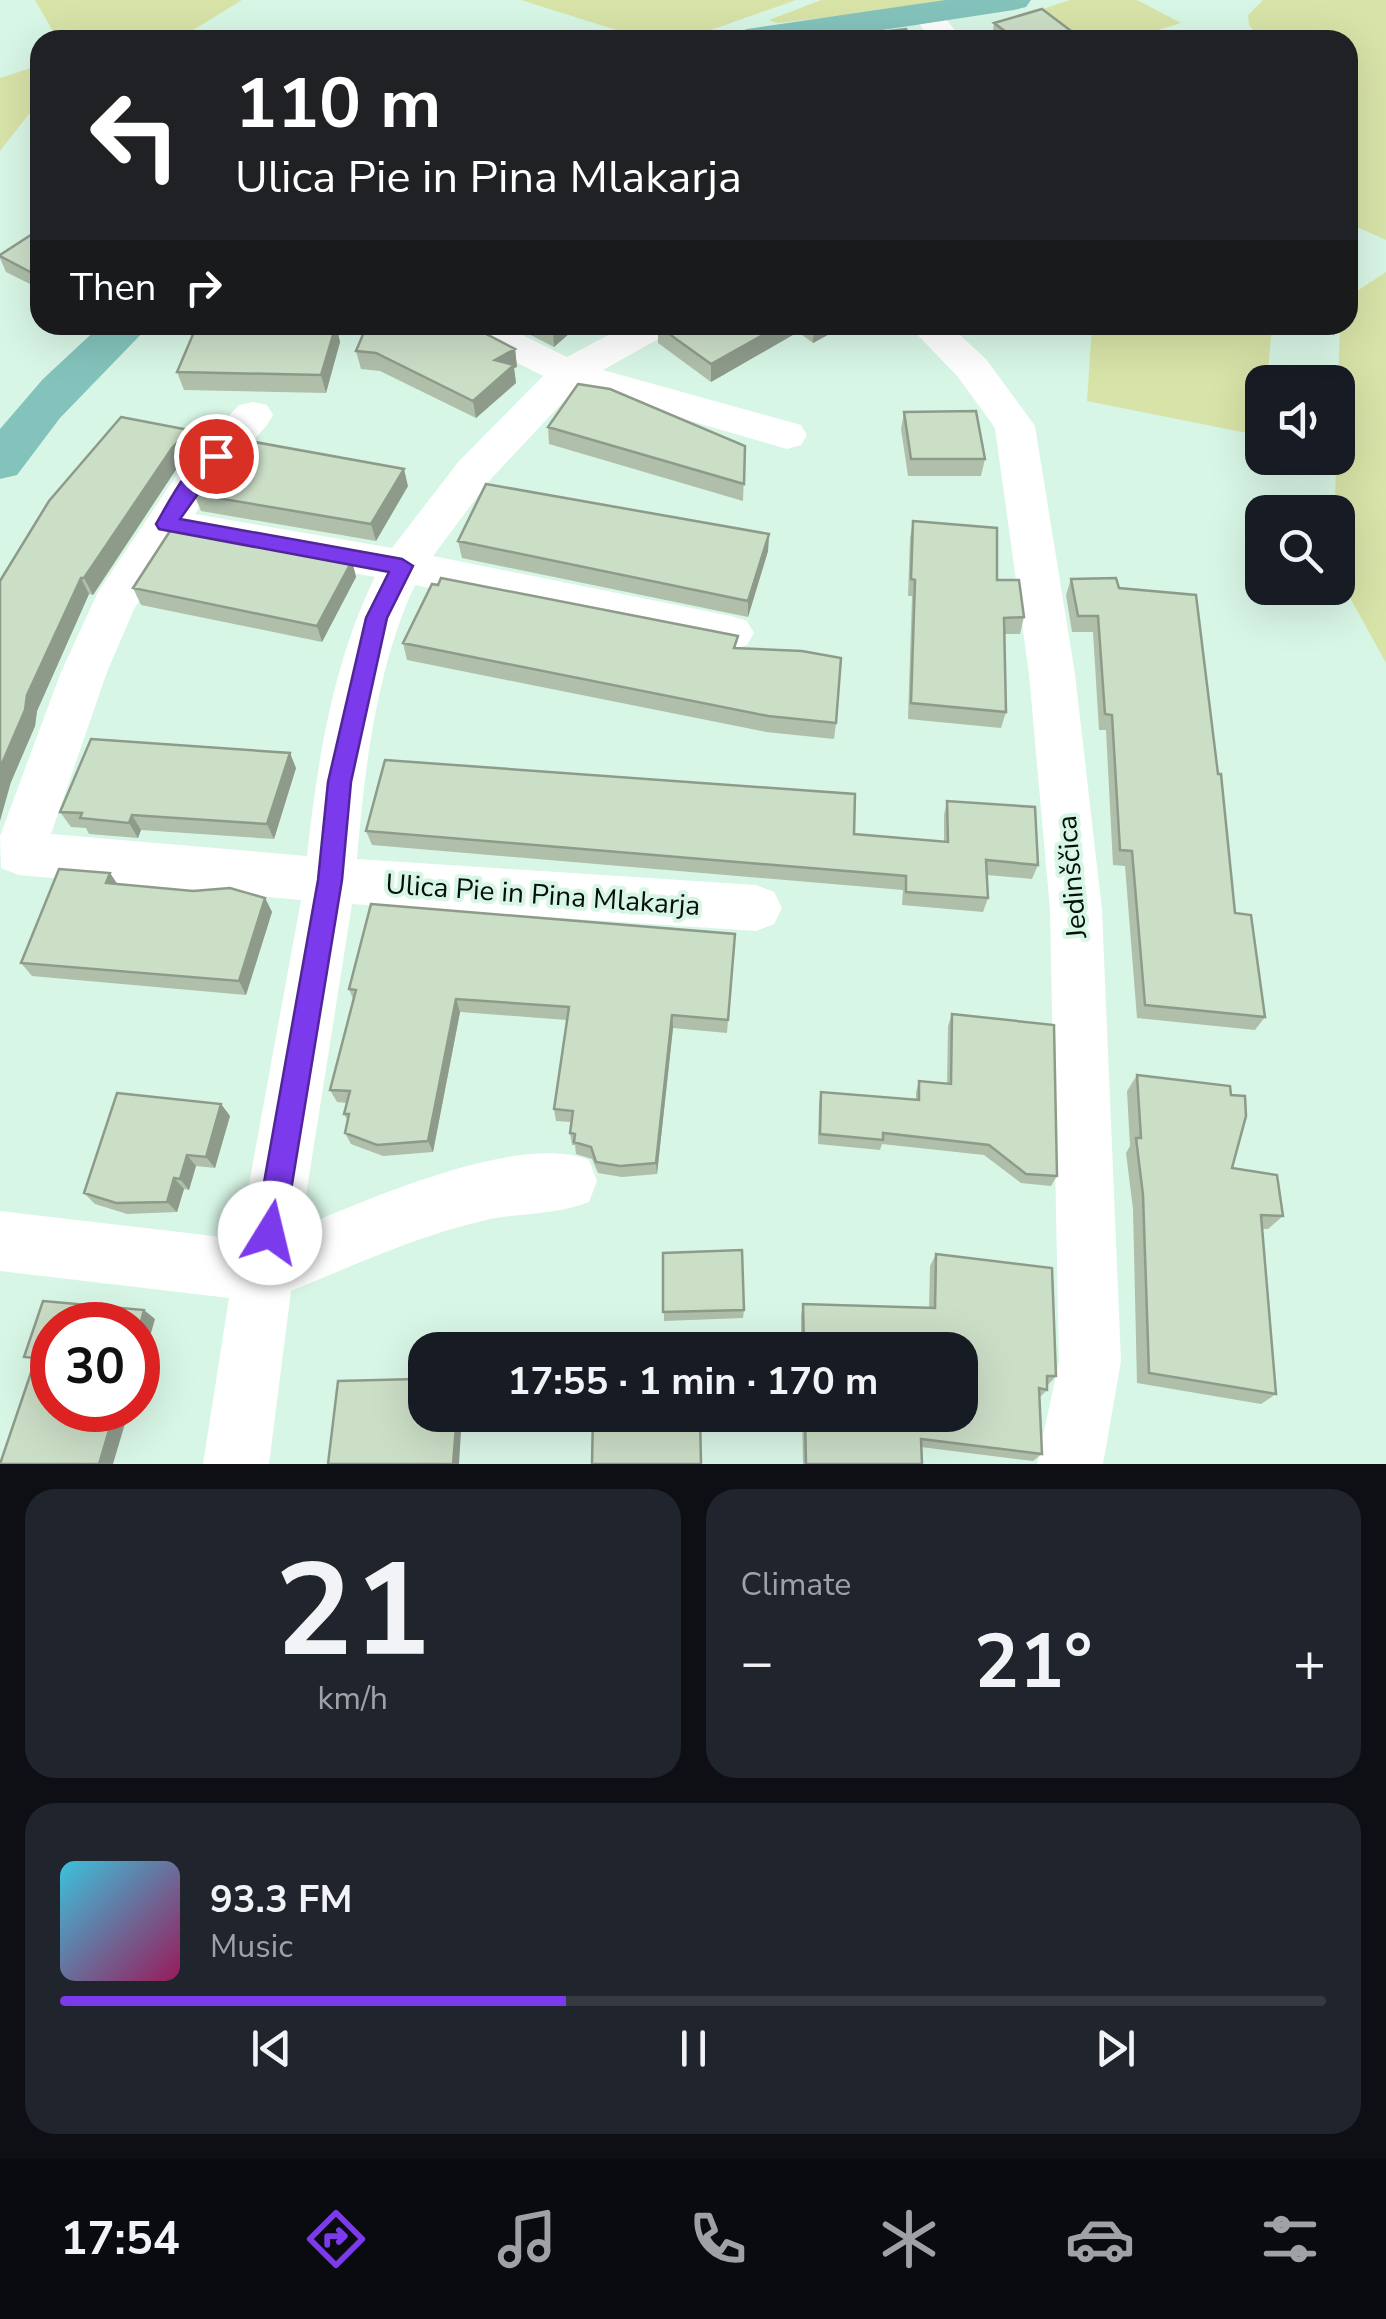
<!DOCTYPE html>
<html lang="en">
<head>
<meta charset="utf-8">
<style>
  body { margin:0; font-family:"Nunito Sans",sans-serif; background:#20242c; color:#f1f3f6; height:100vh; display:flex; flex-direction:column; font-size:38px; white-space:nowrap }
  * { box-sizing:border-box; margin:0 }
  p { font-size:32px; color:#9ea1a6 }
  .icon { flex:none; width:55px; height:55px; fill:none; stroke:currentColor; stroke-width:2; stroke-linecap:round; stroke-linejoin:round }
  .map { position:relative; height:1464px; overflow:hidden }
  .sheet { display:flex; flex-direction:column; gap:25px; padding:25px; background:#0d0f14; flex:1 }
  .sheet>* { flex:none }
  .guide { position:absolute; left:30px; top:30px; width:1328px; height:305px; border-radius:30px; box-shadow:0 10px 40px #0002; background:#202124; color:#fff; overflow:hidden }
  .fabs { position:absolute; left:1245px; top:365px; display:grid; gap:20px }
  .fabs a { display:grid; place-items:center; width:110px; height:110px; border-radius:20px; background:#171b24; box-shadow:0 10px 40px #0002; font-size:50px }
  .speed { position:absolute; left:30px; top:1302px; display:flex; gap:20px; font-size:50px; font-weight:700; text-align:center }
  .speed>* { display:grid; place-content:center; width:130px; height:130px; border-radius:50%; background:#171b24; box-shadow:0 10px 40px #0002; line-height:1 }
  .speed .limit { border:15px solid #d22; background:#fff; color:#111 }
  .pin { position:absolute; display:grid; place-items:center; width:85px; height:85px; color:#fff; margin:-42px; border:5px solid #fff; border-radius:50%; box-shadow:0 2px 10px #0007 }
  .me { position:absolute; width:110px; margin:-55px; rotate:9deg; stroke-linejoin:round; filter:drop-shadow(0 0 8px #0008) }
  .turn { display:flex; align-items:center; gap:35px; height:210px; padding:0 40px; font-size:45px }
  .turn .icon { width:130px; height:130px; stroke-width:2.5 }
  .turn b { display:block; font-size:70px; line-height:85px }
  .then { display:flex; align-items:center; height:95px; padding:0 40px; background:#0003; gap:20px; font-size:38px }
  .big { font-size:75px; font-weight:700; line-height:1.1 }
  .sheet .tile { flex:1; display:flex; flex-direction:column; justify-content:center; gap:15px; min-width:0; padding:0 35px; border-radius:30px; background:#20242c }
  .sheet .dial { align-items:center; gap:0 }
  .dial b { font-size:130px; line-height:1 }
  .song { display:flex; align-items:center; gap:30px }
  .cover { width:120px; height:120px; border-radius:15px; background:linear-gradient(135deg,hsl(190 70% 55%),hsl(330 70% 35%)) }
  .played { height:10px; border-radius:5px; background:linear-gradient(90deg,#7c3aed 40%,#363941 40%) }
  .keys { display:flex; justify-content:space-around; direction:ltr }
  .heat { display:flex; justify-content:space-between; align-items:center; font-size:55px; direction:ltr }
  .sheet .tiles { flex:1; display:grid; gap:25px; grid-template-columns:1fr 1fr }
  .tile:last-child { grid-column:span 2 }
  .trip { position:absolute; left:408px; top:1332px; width:570px; height:100px; border-radius:30px; background:#171b24; box-shadow:0 10px 40px #0002; font-weight:700; line-height:100px; text-align:center }
  .tabs { display:flex; height:160px; justify-content:space-around; align-items:center; background:#090b0e; color:#9ea1a6 }
  .tabs .icon { width:70px; height:70px }
  .tabs .selected { color:#7c3aed }
  .tabs b { font-size:45px; color:#f1f3f6 }
  .map>svg:first-child { display:block }
</style>
</head>
<body>
<div class="map">
<svg width="1386" height="1464" viewBox="0 0 1386 1464">
  <rect width="100%" height="100%" fill="#d8f6e6"/>
  <path fill="#d8e3a8" d="M35,0H242L177,40H58Z
    M521,0H796L683,40H648Z
    M821,0H976L778,23L769,20Z
    M1070,0H1137L1181,23L1126,40H1077L1043,9Z
    M1263,0H1386V240L1348,223V40H1260L1249,25L1248,15Z
    M40,65V100L0,151V78Z
    M1386,272V663L1338,576V512H1293L1289,497L1335,501L1340,325H1348V297Z
    M1092,325H1272L1267,382H1262V436L1087,401Z"/>
  <g fill="none" stroke-linecap="round" stroke-linejoin="round">
    <path fill="#fff" fill-rule="evenodd" d="M925,4L936,7L963,40H932L910,13L914,7Z
      M453,325H502L567,357L627,325H675L669,333L603,370L801,425L807,435L801,445L787,449L576,388L489,481L433,556L731,616L747,621L754,633L747,645L731,650L415,585C377,665 364,771 357,859L756,885L774,892L782,908L774,924L756,931L352,904L301,1227C369,1199 519,1132 589,1160L597,1181L589,1202C554,1216 518,1212 482,1221C416,1236 353,1266 291,1291L269,1464H203L229,1298L0,1271V1211L239,1239L301,900L19,875L1,868L0,836L61,672L98,592L182,467L239,405L253,402L267,405L273,415L267,425L212,487L195,514L392,548L459,461L543,376L459,333ZM177,541L375,577C333,662 317,763 307,856L51,834L107,672L134,609Z
      M908,325H949L986,359L1035,426L1075,674L1102,910L1121,1361L1103,1464H1037L1059,1361L1050,910L1029,674L995,428L958,377Z"/>
    <path fill="#84c3bc" fill-rule="evenodd" d="M945,0H1031L1026,7L1014,10L817,40H729L735,33L747,29Z
      M101,325H150L60,418L17,475L0,479V429L43,379Z"/>
  </g>
  <path fill="#afbfaa" d="M994,23L1083,40H994L992,38Z
    M40,229V289L6,272L0,258V255Z
    M336,325L340,342L326,393L184,390L177,372Z
    M511,325H579L554,347Z
    M660,325H846L813,343L798,332L711,382L658,343V326Z
    M515,349L517,367L514,368L516,383L476,418L380,371L361,369L356,351Z
    M904,412L985,459L981,476H908L901,429Z
    M548,427L745,446L743,501L549,444Z
    M195,447L179,465L93,595L89,594L37,711L35,726L11,782L49,501Z
    M408,486L376,541L201,511L194,494Z
    M913,521L997,580L1024,617L1020,634H1004L1006,712L1001,728L908,719L912,596H908L910,538Z
    M769,534L768,551L748,617L462,558L458,541Z
    M352,561L356,577L322,642L141,605L133,588Z
    M1116,578L1235,913L1265,1017L1255,1030L1137,1018L1125,866L1113,865L1106,730H1099L1093,632H1072L1066,595L1071,579Z
    M403,643L737,648L836,723L834,739L766,732L407,660Z
    M296,768L274,839L141,830L138,838L89,834L86,828L71,827L60,812Z
    M947,801L1038,865L1032,879L987,875L988,898L983,912L902,905L903,890L372,845L366,831L944,842V815Z
    M110,873L117,884L265,898L272,912L246,995L32,976L21,963Z
    M735,934L727,1033L673,1028L657,1174L622,1177L598,1173L592,1159L576,1154L575,1145H572L570,1133L571,1122L556,1121L554,1109L567,1020L460,1012L433,1152L383,1156L351,1144L345,1133L348,1121L344,1114L347,1103L337,1102L330,1090L353,999L349,989Z
    M952,1014L1057,1176L1051,1186L1021,1183L984,1155L882,1144L880,1150L818,1144L819,1102L821,1092L916,1100V1092L919,1081L947,1084L948,1026Z
    M1137,1075L1283,1216L1268,1229H1262L1276,1394L1261,1404L1137,1383L1133,1209L1126,1153L1130,1146L1127,1091Z
    M221,1104L230,1116L215,1168L196,1166L189,1190L184,1189L177,1212L127,1214L95,1204L84,1193Z
    M663,1253L744,1310L743,1318L664,1321Z
    M936,1254L1056,1376L1047,1386V1390L1040,1397L1042,1454L1033,1461L921,1447L922,1464H803L802,1415H960V1350H801V1315L803,1304L929,1308L930,1266Z"/>
  <path fill="#8e9b8b" d="M336,325L340,342L326,393L321,375Z
    M558,325H579L554,347L553,329Z
    M781,325H798V332L711,382V364Z
    M816,325H846L813,343L814,326Z
    M515,349L517,367L514,368L516,383L476,418L473,401L495,360Z
    M189,430L195,447L179,465L93,595L84,578L172,448Z
    M404,469L408,486L376,541L371,524Z
    M769,534L768,551L748,617V601Z
    M352,561L356,577L322,642L317,626Z
    M81,578L89,594L37,711L35,726L11,782L0,821V766L27,695Z
    M290,753L296,768L274,839L267,824Z
    M132,815L141,830L138,838L129,823Z
    M110,873L120,888L106,883Z
    M265,898L272,912L246,995L239,981Z
    M456,999L460,1012L433,1152L428,1141Z
    M672,1015L673,1028L657,1174L656,1163Z
    M221,1104L230,1116L215,1168L206,1157Z
    M187,1155L196,1166L189,1190L180,1179Z
    M174,1178L184,1189L177,1212L167,1202Z
    M144,1310L155,1319L138,1379V1333Z
    M416,1379L422,1387L420,1408L414,1400Z
    M115,1410H129L113,1464H99Z
    M457,1415H462L459,1464H453Z"/>
  <path fill="#cbdec6" stroke="#8e9b8b" stroke-width="2.5" d="M1042,9L1083,40H1017L994,23Z
    M906,29L912,40H858L855,35Z
    M40,229V277L0,256V255Z
    M197,325H336L321,375L177,372Z
    M367,325H469L515,349L495,360L514,365L473,401L376,353L356,351Z
    M543,325H558L553,329Z
    M660,325H781L711,364L658,326Z
    M578,384L610,389L745,446L744,484L548,427Z
    M976,411L985,459H911L904,412Z
    M121,417L189,430L172,448L84,578H81L27,695L25,710L0,768V581L49,501Z
    M238,439L404,469L371,524L194,494Z
    M486,484L769,534L748,601L458,541Z
    M913,521L997,528V580H1019L1024,617L1004,618L1006,712L911,703L915,580L911,579Z
    M172,528L352,561L317,626L133,588Z
    M441,578L738,636L734,648L802,651L841,658L836,723L768,716L403,643L432,584L438,585Z
    M1116,578L1119,588L1196,595L1218,774H1221L1235,913L1251,915L1265,1017L1145,1005L1132,851L1120,850L1112,715L1105,714L1098,616H1078L1071,579Z
    M91,739L290,753L267,824L132,815L129,823L80,818L82,813L60,812Z
    M385,760L855,794L854,834L948,842L947,801L1035,807L1038,865L986,860L988,898L906,892V876L366,831Z
    M59,869L110,873L106,883L193,891L230,888L265,898L239,981L21,963Z
    M371,904L735,934L728,1020L672,1015L656,1163L620,1166L596,1162L591,1147L574,1142L575,1134L570,1133L573,1111L554,1109L569,1007L456,999L428,1141L377,1145L345,1133L349,1114H344L350,1091L330,1090L356,990L349,989Z
    M952,1014L1054,1025L1057,1176L1026,1174L989,1145L883,1133V1140L820,1134L821,1092L919,1100V1081L951,1084Z
    M1137,1075L1230,1086L1231,1095L1245,1096L1246,1116L1232,1168L1277,1175L1283,1216L1261,1215L1276,1394L1149,1373L1143,1195L1136,1138H1141Z
    M117,1093L221,1104L206,1157L187,1155L180,1179L174,1178L167,1202L116,1203L84,1193Z
    M742,1250L744,1310L663,1312V1253Z
    M936,1254L1052,1268L1056,1376H1047V1390L1039,1388L1042,1454L921,1439L922,1464H806L805,1415H960V1350H804L803,1304L935,1308Z
    M43,1301L144,1310L138,1333V1325H52V1410H115L99,1464H0L36,1358L24,1357Z
    M416,1379L414,1400H425V1415H457L453,1464H328L338,1381Z
    M593,1415H700L701,1464H592Z"/>
  <path fill="#7c3aed" stroke="#51269a" stroke-width="2.5" d="M216,449L225,456L180,519L402,559L413,566L387,618L351,782L342,880L284,1233L280,1243L270,1247L259,1243L255,1233L318,880L328,782L366,618L389,572L159,529L156,524C170,500 189,460 216,449Z"/>
  <g text-anchor="middle" stroke-width="8" stroke-linejoin="round" paint-order="stroke">
    <g font-size="28" fill="#06100b" stroke="#d8f6e6">
      <text transform="translate(1071 877) rotate(-95)" y="10">Jedinščica</text>
      <text transform="translate(543 894) rotate(4)" y="10">Ulica Pie in Pina Mlakarja</text>
    </g>
  </g>
</svg>
<div class="fabs">
<a><svg class="icon" aria-label="sound" viewBox="0 0 24 24"><path d="M4 9h4l5-4v14l-5-4H4zM17 9q2 3 0 6"/></svg></a>
<a><svg class="icon" aria-label="search" viewBox="0 0 24 24"><circle cx="10" cy="10" r="6"/><path d="M15 15l6 6"/></svg></a>
</div>
<div class="speed"><div class="limit">30</div></div>
<div class="pin" style="left:216px;top:456px;background:#d93025"><svg class="icon" aria-label="arrive" viewBox="0 0 24 24"><path d="M6 21V4h12l-3 4 3 4H6"/></svg></div>
<svg class="me" style="left:270px;top:1233px" viewBox="-20 -20 40 40"><circle r="19" fill="#fff"/><path d="M0-13L10 11 0 6-10 11z" fill="#7c3aed"/></svg>
<div class="trip">17:55 · 1 min · 170 m</div>
<div class="guide">
<div class="turn"><svg class="icon" aria-label="left" viewBox="0 0 24 24"><path d="M17 20v-9H6M10 6l-5 5 5 5"/></svg><div><b>110 m</b>Ulica Pie in Pina Mlakarja</div></div>
<div class="then">Then<svg class="icon" aria-label="right" viewBox="0 0 24 24"><path d="M7 20v-9h11M14 6l5 5-5 5"/></svg></div>
</div>
</div>
<section class="sheet">
<div class="tiles">
<div class="tile dial"><b>21</b><p>km/h</p></div>
<div class="tile"><p>Climate</p>
<div class="heat"><a>−</a><b class="big">21°</b><a>+</a></div>
</div>
<div class="tile">
<div class="song"><i class="cover"></i><div><b>93.3 FM</b><p>Music</p></div></div>
<div class="played"></div>
<div class="keys"><svg class="icon" aria-label="previous" viewBox="0 0 24 24"><path d="M18 5L8 12l10 7zM5 5v14"/></svg><svg class="icon" aria-label="pause" viewBox="0 0 24 24"><path d="M8 5v14M16 5v14"/></svg><svg class="icon" aria-label="next" viewBox="0 0 24 24"><path d="M6 5l10 7-10 7zM19 5v14"/></svg></div>
</div>
</div>
</section>
<nav class="tabs">
<b>17:54</b>
<svg class="icon selected" aria-label="directions" viewBox="0 0 24 24"><path d="M12 3l9 9-9 9-9-9zM9 14v-3h6M13 9l2 2-2 2"/></svg>
<svg class="icon" aria-label="music" viewBox="0 0 24 24"><path d="M9 18V5l10-2v13"/><circle cx="6" cy="18" r="3"/><circle cx="16" cy="16" r="3"/></svg>
<svg class="icon" aria-label="phone" viewBox="0 0 24 24"><path d="M5 4h4l2 5-3 2q2 4 5 5l2-3 5 2v4C11 20 4 13 5 4z"/></svg>
<svg class="icon" aria-label="climate" viewBox="0 0 24 24"><path d="M12 3v18M4 7l16 10M4 17L20 7"/></svg>
<svg class="icon" aria-label="car" viewBox="0 0 24 24"><path d="M5 17H2v-5l4-1 3-4h7l3 4 3 1v5h-3M9 17h6M6 11h13"/><circle cx="7" cy="17" r="2"/><circle cx="17" cy="17" r="2"/></svg>
<svg class="icon" aria-label="filters" viewBox="0 0 24 24"><path d="M4 7h16M4 17h16"/><circle cx="9" cy="7" r="2"/><circle cx="15" cy="17" r="2"/></svg>
</nav>
</body>
</html>
